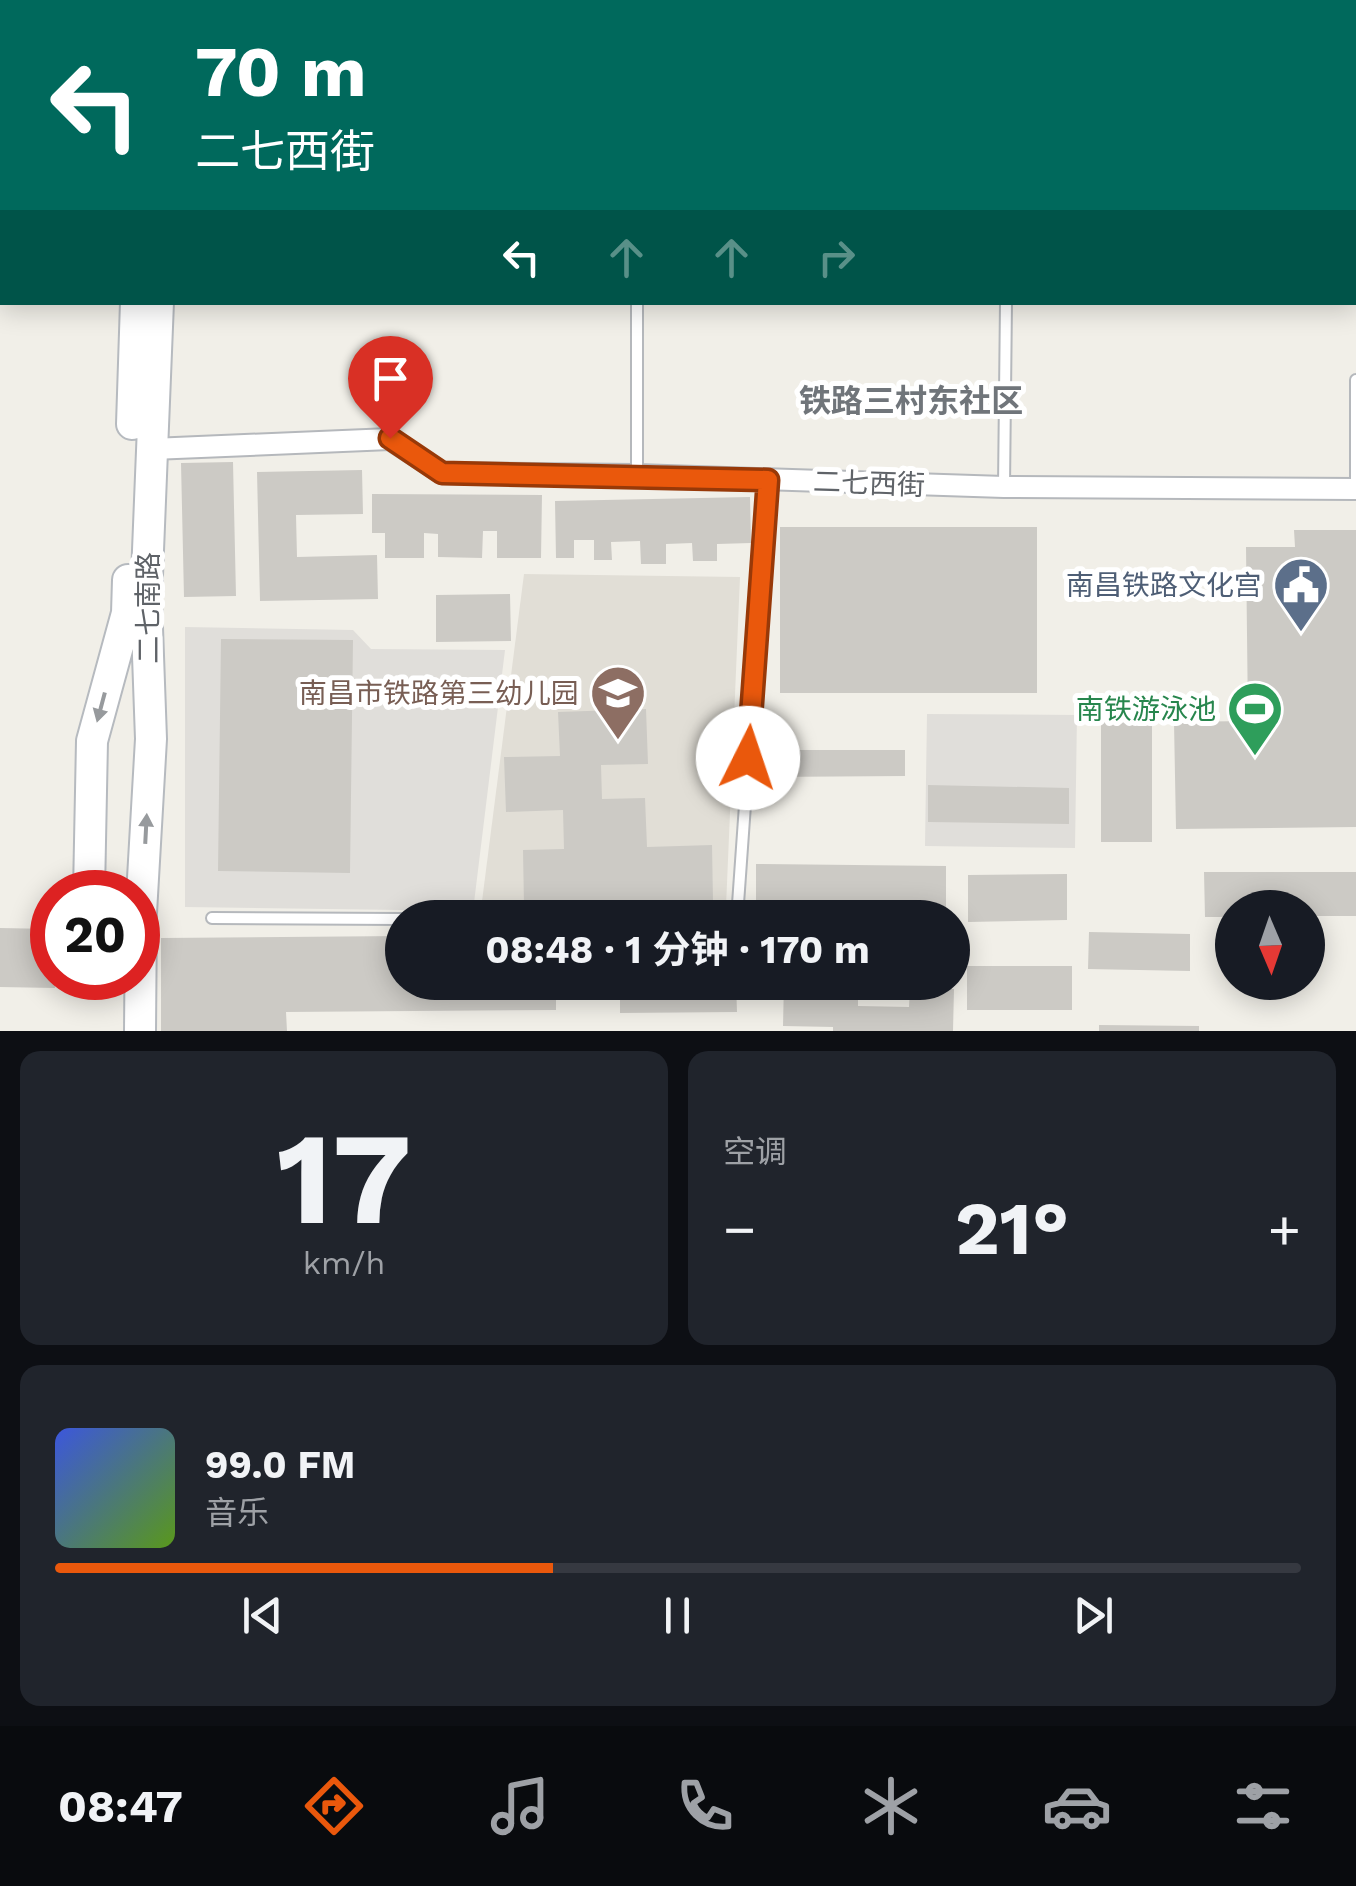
<!DOCTYPE html>
<html lang="zh">
<head>
<meta charset="utf-8">
<style>
  body { margin:0; font-family:"Work Sans","Noto Sans SC",sans-serif; background:#20242c; color:#f1f3f6; height:100vh; display:flex; flex-direction:column; font-size:38px; white-space:nowrap }
  * { box-sizing:border-box; margin:0 }
  p { font-size:32px; color:#9ea1a6 }
  .icon { flex:none; width:55px; height:55px; fill:none; stroke:currentColor; stroke-width:2; stroke-linecap:round; stroke-linejoin:round }
  .map { position:relative; height:1031px; overflow:hidden }
  .drawer { display:flex; flex-direction:column; gap:20px; padding:20px; background:#0d0f14; flex:1 }
  .drawer>* { flex:none }
  .top-card { position:absolute; left:0px; top:0px; width:1358px; height:305px; box-shadow:0 5px 25px #0003; background:#00695c; color:#fff; overflow:hidden }
  .needle { width:65px; rotate:178deg }
  .controls { position:absolute; left:1215px; top:890px; display:grid; gap:20px }
  .controls a { display:grid; place-items:center; width:110px; height:110px; border-radius:50%; background:#171b24; box-shadow:0 5px 25px #0003; font-size:50px }
  .speed { position:absolute; left:30px; top:870px; display:flex; gap:20px; font-size:50px; font-weight:700; text-align:center }
  .speed>* { display:grid; place-content:center; width:130px; height:130px; border-radius:50%; background:#171b24; box-shadow:0 5px 25px #0003; line-height:1 }
  .speed .limit { border:15px solid #d22; background:#fff; color:#111 }
  .pin { position:absolute; display:grid; place-items:center; width:85px; height:85px; color:#fff; margin:-102px -42px; border-radius:50% 50% 50% 0; rotate:-45deg; box-shadow:0 0 10px #0007 }
  .pin .icon { rotate:45deg }
  .me { position:absolute; width:110px; margin:-55px; rotate:4deg; stroke-linejoin:round; filter:drop-shadow(0 0 8px #0008) }
  .turn { display:flex; align-items:center; gap:35px; height:210px; padding:0 30px; font-size:45px }
  .turn .icon { width:130px; height:130px; stroke-width:2.5 }
  .turn b { display:block; font-size:70px; line-height:85px }
  .lanes { display:flex; align-items:center; height:95px; padding:0 30px; background:#0003; justify-content:center; gap:50px; direction:ltr }
  .lanes .off { opacity:.35 }
  .big { font-size:75px; font-weight:700; line-height:1.1 }
  .drawer .widget { flex:1; display:flex; flex-direction:column; justify-content:center; gap:15px; min-width:0; padding:0 35px; border-radius:20px; background:#20242c }
  .drawer .dial { align-items:center; gap:0 }
  .dial b { font-size:130px; line-height:1 }
  .song { display:flex; align-items:center; gap:30px }
  .cover { width:120px; height:120px; border-radius:15px; background:linear-gradient(135deg,hsl(230 70% 55%),hsl(90 70% 35%)) }
  .played { height:10px; border-radius:5px; background:linear-gradient(90deg,#ea580c 40%,#363941 40%) }
  .keys { display:flex; justify-content:space-around; direction:ltr }
  .heat { display:flex; justify-content:space-between; align-items:center; font-size:55px; direction:ltr }
  .drawer .tiles { flex:1; display:grid; gap:20px; grid-template-columns:1fr 1fr }
  .widget:last-child { grid-column:span 2 }
  .trip { position:absolute; left:385px; top:900px; width:585px; height:100px; border-radius:50px; background:#171b24; box-shadow:0 5px 25px #0003; font-weight:700; line-height:100px; text-align:center }
  .menu { display:flex; height:160px; justify-content:space-around; align-items:center; background:#090b0e; color:#9ea1a6 }
  .menu .icon { width:70px; height:70px }
  .menu .active { color:#ea580c }
  .menu b { font-size:45px; color:#f1f3f6 }
  .map>svg:first-child { display:block }
</style>
</head>
<body>
<div class="map">
<svg width="1356" height="1031" viewBox="0 0 1356 1031">
  <rect width="100%" height="100%" fill="#f1efe8"/>
  <path fill="#e0deda" d="M185,627L353,630L371,649L505,650L473,911L185,907Z
    M927,714L1077,715L1075,848L925,846Z"/>
  <path fill="#e1ded6" d="M524,574L740,577L726,907L481,909Z"/>
  <path fill="#cccac5" d="M233,462L236,596L184,597L181,463Z
    M362,470L363,514L296,515L297,557L377,555L378,599L260,601L257,472Z
    M372,494L542,495L541,558H497V531H483L482,558L438,557V534L424,533V558H385V533H372Z
    M750,497L751,543L717,544V561H693L692,543L666,544V564H641L640,541L611,542L612,560H594V540H574V558H556L555,501Z
    M780,527H1037V693H780Z
    M1294,530H1356V827L1176,829L1174,722L1248,721L1246,547H1295Z
    M510,594L511,641L436,642V595Z
    M221,639L353,640L350,873L218,871Z
    M646,709L648,764L601,765L602,799L645,798L647,847L712,845L713,902L524,906L523,850L564,849L563,810L506,812L504,757L560,756L558,712Z
    M1101,722H1152V842H1101Z
    M766,750H905V776L767,777Z
    M928,785L1069,788V824L928,822Z
    M756,864L946,866V913L756,911Z
    M1204,872H1356V916H1308V908H1232V917H1205Z
    M1067,874V920L968,922V875Z
    M0,928L52,929L55,988L0,987Z
    M1089,932L1190,934V971L1088,969Z
    M402,936V982H556V1010L286,1012L287,1031H161V938Z
    M967,966H1072V1010H967Z
    M620,982H736L737,1012L620,1013Z
    M784,982L858,984V1006L909,1007L910,988L954,989L953,1031H833V1027L783,1026Z
    M1099,1025L1199,1026V1031H1099Z"/>
  <g fill="none" stroke-linecap="round" stroke-linejoin="round">
    <g stroke="#b5b8bc" stroke-width="14">
      <path id="service" d="M637,2V0
        M1009,2V0
        M0,187H2
        M637,474V302
        M1004,486L1006,302
        M1356,489V380
        M212,918L402,919
        M737,918L768,480"/>
    </g>
    <g stroke="#b5b8bc" stroke-width="24">
      <path id="minor" d="M152,449L390,439L442,473L637,475L1004,487L1356,489"/>
    </g>
    <g stroke="#b6babf" stroke-width="34">
      <path id="secondary" d="M144,2L145,0
        M170,2L171,0
        M132,424L136,302
        M89,892L92,741L127,613L128,580
        M140,1031L141,913L151,739L146,600L158,302"/>
    </g>
    <use href="#service" stroke="#fff" stroke-width="10"/>
    <use href="#minor" stroke="#fff" stroke-width="20"/>
    <use href="#secondary" stroke="#fff" stroke-width="30"/>
  </g>
  <defs><path id="oneway-solid" d="M-6-.8H1V-3.2L6.5 0L1 3.2V.8H-6Z" transform="scale(2.5)"/></defs>
  <g fill="#979a9d">
    <use href="#oneway-solid" transform="translate(101 707) rotate(105)"/>
    <use href="#oneway-solid" transform="translate(146 829) rotate(-87)"/>
  </g>
  <g fill="none" stroke-linecap="round" stroke-linejoin="round">
    <g stroke="#983908" stroke-width="25">
      <path id="route" d="M390,438L442,473L768,480L748,758"/>
    </g>
    <use href="#route" stroke="#ea580c" stroke-width="18"/>
  </g>
  <defs>
    <g id="civic-pin" transform="scale(2.875)"><path d="M0 17L-7.5 6A9.5 9.5 0 1 1 7.5 6Z" fill="#5c6f8a" stroke="#fff"/><path d="M-.6-6.5H3V-4.5H.6V-3L4-1V1h2V6H-6V1h2V-1L-.6-3ZM-1.2 2.5V6h2.4V2.5Z" fill="#fff"/></g>
    <g id="school-pin" transform="scale(2.875)"><path d="M0 17L-7.5 6A9.5 9.5 0 1 1 7.5 6Z" fill="#8d6e63" stroke="#fff"/><path d="M0-5L7-2L0 1L-7-2ZM-4 1L0 2.5L4 1V4Q0 6-4 4Z" fill="#fff"/></g>
    <g id="stadium-pin" transform="scale(2.875)"><path d="M0 17L-7.5 6A9.5 9.5 0 1 1 7.5 6Z" fill="#2e9e5b" stroke="#fff"/><path d="M0-5a6.5 5 0 1 0 0 10a6.5 5 0 1 0 0-10ZM-3.5-1.8h7v3.6h-7Z" fill="#fff"/></g>
  </defs>
  <g fill-rule="evenodd">
    <use href="#civic-pin" x="1301" y="585"/>
    <use href="#school-pin" x="618" y="693"/>
    <use href="#stadium-pin" x="1255" y="709"/>
  </g>
  <g text-anchor="middle" stroke-width="10" stroke-linejoin="round" paint-order="stroke">
    <g font-size="28" fill="#5f6368" stroke="#fff">
      <text transform="translate(869 483) rotate(2)" y="10">二七西街</text>
      <text transform="translate(148 608) rotate(-90)" y="10">二七南路</text>
    </g>
    <g font-size="28" fill="#4e5e75" stroke="#fff" text-anchor="end">
      <text x="1262" y="595">南昌铁路文化宫</text>
    </g>
    <g font-size="28" fill="#785e54" stroke="#fff" text-anchor="end">
      <text x="579" y="703">南昌市铁路第三幼儿园</text>
    </g>
    <g font-size="28" fill="#27864d" stroke="#fff" text-anchor="end">
      <text x="1216" y="719">南铁游泳池</text>
    </g>
    <g font-size="32" font-weight="bold" fill="#70757a" stroke="#fff">
      <text x="911" y="412">铁路三村东社区</text>
    </g>
  </g>
</svg>
<div class="controls">
<a><svg class="needle" viewBox="-14 -14 28 28"><path d="M0-13l5 13h-10z" fill="#e53935"/><path d="M0 13l5-13h-10z" fill="#9ea1a6"/></svg></a>
</div>
<div class="speed"><div class="limit">20</div></div>
<div class="pin" style="left:390px;top:438px;background:#d93025"><svg class="icon" aria-label="arrive" viewBox="0 0 24 24"><path d="M6 21V4h12l-3 4 3 4H6"/></svg></div>
<svg class="me" style="left:748px;top:758px" viewBox="-20 -20 40 40"><circle r="19" fill="#fff"/><path d="M0-13L10 11 0 6-10 11z" fill="#ea580c"/></svg>
<div class="trip">08:48 · 1 分钟 · 170 m</div>
<div class="top-card">
<div class="turn"><svg class="icon" aria-label="left" viewBox="0 0 24 24"><path d="M17 20v-9H6M10 6l-5 5 5 5"/></svg><div><b>70 m</b>二七西街</div></div>
<div class="lanes"><svg class="icon" aria-label="left" viewBox="0 0 24 24"><path d="M17 20v-9H6M10 6l-5 5 5 5"/></svg><svg class="icon off" aria-label="ahead" viewBox="0 0 24 24"><path d="M12 20V5M6 11l6-6 6 6"/></svg><svg class="icon off" aria-label="ahead" viewBox="0 0 24 24"><path d="M12 20V5M6 11l6-6 6 6"/></svg><svg class="icon off" aria-label="right" viewBox="0 0 24 24"><path d="M7 20v-9h11M14 6l5 5-5 5"/></svg></div>
</div>
</div>
<section class="drawer">
<div class="tiles">
<div class="widget dial"><b>17</b><p>km/h</p></div>
<div class="widget"><p>空调</p>
<div class="heat"><a>−</a><b class="big">21°</b><a>+</a></div>
</div>
<div class="widget">
<div class="song"><i class="cover"></i><div><b>99.0 FM</b><p>音乐</p></div></div>
<div class="played"></div>
<div class="keys"><svg class="icon" aria-label="previous" viewBox="0 0 24 24"><path d="M18 5L8 12l10 7zM5 5v14"/></svg><svg class="icon" aria-label="pause" viewBox="0 0 24 24"><path d="M8 5v14M16 5v14"/></svg><svg class="icon" aria-label="next" viewBox="0 0 24 24"><path d="M6 5l10 7-10 7zM19 5v14"/></svg></div>
</div>
</div>
</section>
<nav class="menu">
<b>08:47</b>
<svg class="icon active" aria-label="directions" viewBox="0 0 24 24"><path d="M12 3l9 9-9 9-9-9zM9 14v-3h6M13 9l2 2-2 2"/></svg>
<svg class="icon" aria-label="music" viewBox="0 0 24 24"><path d="M9 18V5l10-2v13"/><circle cx="6" cy="18" r="3"/><circle cx="16" cy="16" r="3"/></svg>
<svg class="icon" aria-label="phone" viewBox="0 0 24 24"><path d="M5 4h4l2 5-3 2q2 4 5 5l2-3 5 2v4C11 20 4 13 5 4z"/></svg>
<svg class="icon" aria-label="climate" viewBox="0 0 24 24"><path d="M12 3v18M4 7l16 10M4 17L20 7"/></svg>
<svg class="icon" aria-label="car" viewBox="0 0 24 24"><path d="M5 17H2v-5l4-1 3-4h7l3 4 3 1v5h-3M9 17h6M6 11h13"/><circle cx="7" cy="17" r="2"/><circle cx="17" cy="17" r="2"/></svg>
<svg class="icon" aria-label="filters" viewBox="0 0 24 24"><path d="M4 7h16M4 17h16"/><circle cx="9" cy="7" r="2"/><circle cx="15" cy="17" r="2"/></svg>
</nav>
</body>
</html>
